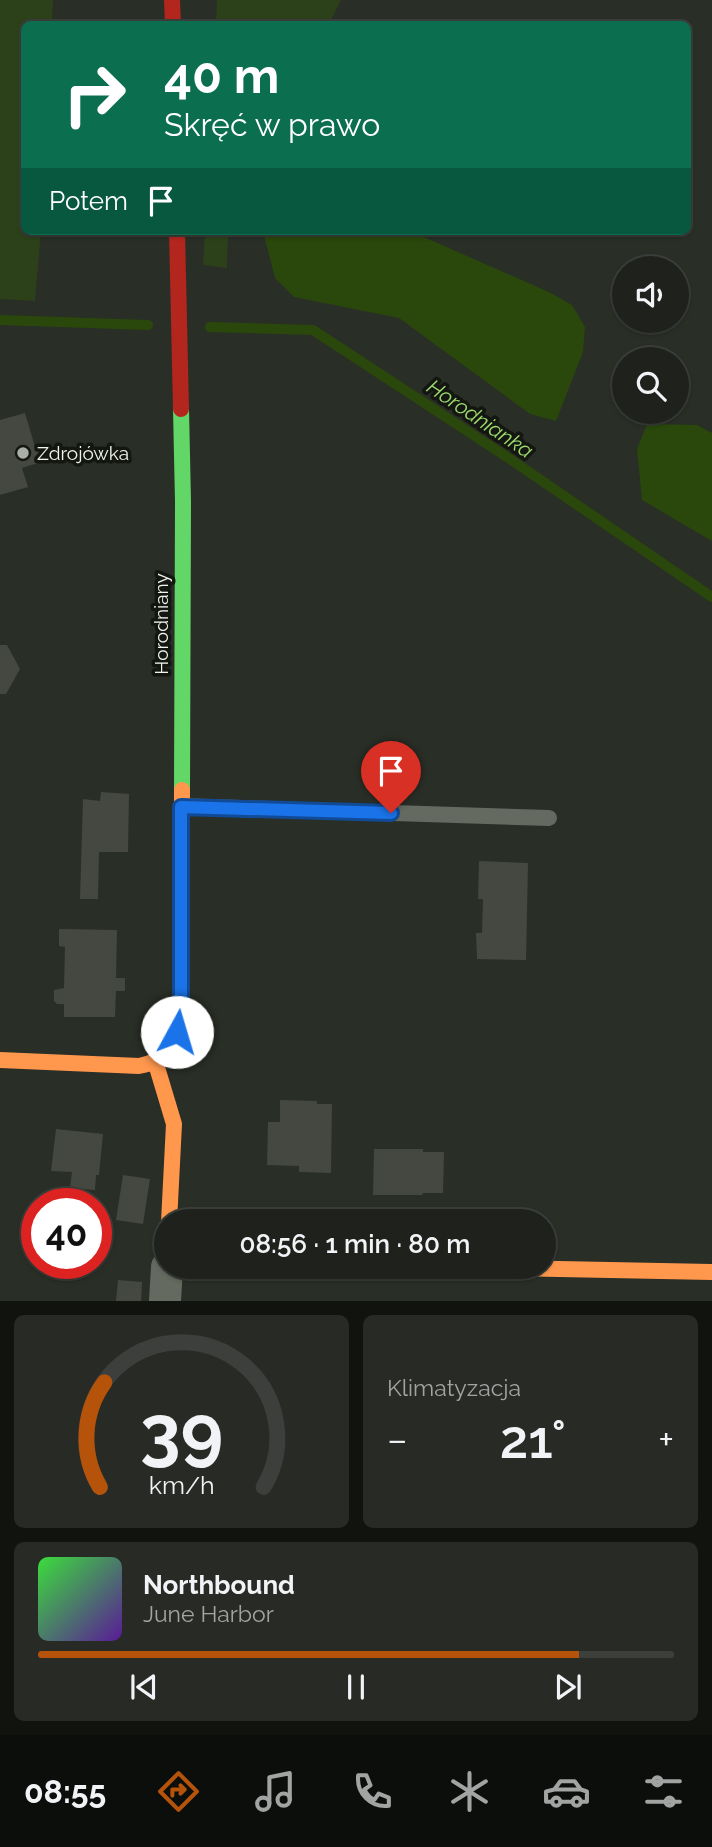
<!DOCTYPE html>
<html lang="pl">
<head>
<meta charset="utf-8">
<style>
  body { margin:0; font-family:Raleway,sans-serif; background:#272a25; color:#f1f3f6; height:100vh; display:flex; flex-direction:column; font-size:26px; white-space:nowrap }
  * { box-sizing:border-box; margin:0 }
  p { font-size:23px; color:#a1a4a3 }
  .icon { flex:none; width:38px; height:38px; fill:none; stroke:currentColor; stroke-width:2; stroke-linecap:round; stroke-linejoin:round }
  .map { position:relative; height:1301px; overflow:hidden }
  .side { display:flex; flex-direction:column; gap:14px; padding:14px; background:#11130f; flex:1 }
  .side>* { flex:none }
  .guide { position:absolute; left:21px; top:21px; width:670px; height:214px; border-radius:10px; box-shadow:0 2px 5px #0004,0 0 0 2px #3c3f3b; background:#0b6e4f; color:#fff; overflow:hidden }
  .fabs { position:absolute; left:612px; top:256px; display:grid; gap:14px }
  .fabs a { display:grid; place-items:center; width:77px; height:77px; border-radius:50%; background:#1f221c; box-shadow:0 2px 5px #0004,0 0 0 2px #3c3f3b; font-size:35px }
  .speed { position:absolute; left:21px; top:1188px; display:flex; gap:14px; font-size:35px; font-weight:700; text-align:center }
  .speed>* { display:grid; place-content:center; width:91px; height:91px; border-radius:50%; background:#1f221c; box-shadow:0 2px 5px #0004,0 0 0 2px #3c3f3b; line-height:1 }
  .speed .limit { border:10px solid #d22; background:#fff; color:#111 }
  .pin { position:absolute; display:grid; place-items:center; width:60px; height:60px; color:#fff; margin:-72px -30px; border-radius:50% 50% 50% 0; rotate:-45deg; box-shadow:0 0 7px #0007 }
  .pin .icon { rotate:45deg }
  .me { position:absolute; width:77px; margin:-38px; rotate:6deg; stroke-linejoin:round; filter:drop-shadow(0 0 5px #0008) }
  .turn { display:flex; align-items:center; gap:24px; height:147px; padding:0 28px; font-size:32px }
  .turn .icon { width:91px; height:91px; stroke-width:2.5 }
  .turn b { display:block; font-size:49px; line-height:60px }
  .then { display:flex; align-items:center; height:66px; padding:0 28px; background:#0003; gap:14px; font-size:26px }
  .big { font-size:52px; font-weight:600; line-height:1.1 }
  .side .card { flex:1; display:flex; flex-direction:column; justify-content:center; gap:10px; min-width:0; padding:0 24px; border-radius:10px; background:#272a25 }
  .side .dial { align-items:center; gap:0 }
  .dial svg { height:182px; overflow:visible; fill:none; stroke:#3c3f3b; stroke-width:7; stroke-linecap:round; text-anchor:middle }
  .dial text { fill:#f1f3f6; stroke:none }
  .song { display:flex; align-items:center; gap:21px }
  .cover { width:84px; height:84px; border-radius:10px; background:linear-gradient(135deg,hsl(120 70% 55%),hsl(270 70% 35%)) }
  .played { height:7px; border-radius:4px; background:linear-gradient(90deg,#b45309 85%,#3c3f3b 85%) }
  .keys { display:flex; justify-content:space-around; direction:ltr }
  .heat { display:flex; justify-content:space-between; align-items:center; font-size:38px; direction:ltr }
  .side .tiles { flex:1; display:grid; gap:14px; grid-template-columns:1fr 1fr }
  .card:last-child { grid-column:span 2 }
  .trip { position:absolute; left:154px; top:1209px; width:402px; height:70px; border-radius:35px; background:#1f221c; box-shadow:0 2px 5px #0004,0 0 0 2px #3c3f3b; font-weight:600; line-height:70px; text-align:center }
  .tab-bar { display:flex; height:112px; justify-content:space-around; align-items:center; background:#0c0e0b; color:#a1a4a3 }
  .tab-bar .icon { width:49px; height:49px }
  .tab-bar .current { color:#b45309 }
  .tab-bar b { font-size:32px; color:#f1f3f6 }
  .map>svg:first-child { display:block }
</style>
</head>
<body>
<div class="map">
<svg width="712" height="1301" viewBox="0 0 712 1301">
  <rect width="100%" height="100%" fill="#292e26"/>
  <path fill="#2c411a" d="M0,0H53L52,24H24V231H41L35,301L0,299Z
    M217,0H341L329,24H216Z
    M205,231H228L227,268L203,265Z"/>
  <path fill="#2a480b" d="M263,231H410L549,292L572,305L585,327L583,352L556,421L530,414L399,318L294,297L275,278Z
    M647,424L697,425L712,433V541L642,500L637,449Z"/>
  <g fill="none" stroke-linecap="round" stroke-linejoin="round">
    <path stroke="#2a480b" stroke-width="10" d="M0,320L148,325
      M210,327L313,330L510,459L712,597"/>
  </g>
  <path fill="#444841" d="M25,413L35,447L44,444L48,460L22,468L28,487L0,495V420Z
    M0,645H7L20,669L6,694H0Z
    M101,792L129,794L128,852H99L98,899H80L83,799L100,801Z
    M479,861L528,863L526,960L477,959L476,933H482L483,899H478Z
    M59,929L117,930L116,978H125V991H116L115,1017H64V1004H57L54,1001V990L64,988L65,947L59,946Z
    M280,1100L317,1101V1104H332L331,1173L299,1172V1166L267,1165L268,1122H280Z
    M56,1129L103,1134L99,1175H96L95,1190L70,1188L72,1172L51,1171Z
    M374,1149H423V1152H444L443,1193H423L422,1195H373Z
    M123,1175L150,1179L143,1224L116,1220Z
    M118,1280L142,1282L141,1301H116Z"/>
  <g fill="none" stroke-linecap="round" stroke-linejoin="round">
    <path stroke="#646a60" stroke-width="16" d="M181,806L549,818"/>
    <path stroke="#646a60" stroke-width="32" d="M165,1301L167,1267"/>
    <path stroke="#63d668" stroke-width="16" d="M181,409L183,502L182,790"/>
    <path stroke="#ff974d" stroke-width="16" d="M0,1060L139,1066C170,1060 174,1045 181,1017L182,790
      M156,1064L174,1124L169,1222
      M456,1267L712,1272"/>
    <path stroke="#b3261e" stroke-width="16" d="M172,0L173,24
      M177,231L181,409"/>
  </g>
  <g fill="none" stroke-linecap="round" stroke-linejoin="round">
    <g stroke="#114b97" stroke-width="18">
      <path id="route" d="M177,1032L181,1017V807L391,813"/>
    </g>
    <use href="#route" stroke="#1a73e8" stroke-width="12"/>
  </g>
  <circle fill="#aaafa7" stroke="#141711" stroke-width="2.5" cx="23" cy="453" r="7"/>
  <g text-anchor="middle" stroke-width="7" stroke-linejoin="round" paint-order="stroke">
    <g font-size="19" fill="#eff5ec" stroke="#141711" text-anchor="start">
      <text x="37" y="460">Zdrojówka</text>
    </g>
    <g font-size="19" fill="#eff5ec" stroke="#141711">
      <text transform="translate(161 624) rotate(-90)" y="7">Horodniany</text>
    </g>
    <g font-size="21" font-style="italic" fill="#9cda6d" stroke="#141711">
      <text transform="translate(480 419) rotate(34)" y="7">Horodnianka</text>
    </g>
  </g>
</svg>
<div class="fabs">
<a><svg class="icon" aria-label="sound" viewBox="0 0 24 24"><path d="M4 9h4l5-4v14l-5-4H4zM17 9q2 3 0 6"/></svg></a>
<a><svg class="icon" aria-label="search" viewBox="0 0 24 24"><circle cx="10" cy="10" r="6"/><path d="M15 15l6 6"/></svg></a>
</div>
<div class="speed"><div class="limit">40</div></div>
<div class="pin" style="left:391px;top:813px;background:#d93025"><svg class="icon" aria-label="arrive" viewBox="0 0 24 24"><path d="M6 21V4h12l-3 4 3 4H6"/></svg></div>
<svg class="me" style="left:177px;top:1032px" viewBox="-20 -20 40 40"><circle r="19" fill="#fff"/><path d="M0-13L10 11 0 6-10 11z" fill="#1a73e8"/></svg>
<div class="trip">08:56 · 1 min · 80 m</div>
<div class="guide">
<div class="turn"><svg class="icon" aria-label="right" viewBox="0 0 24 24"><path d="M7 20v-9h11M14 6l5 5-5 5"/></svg><div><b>40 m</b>Skręć w prawo</div></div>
<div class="then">Potem<svg class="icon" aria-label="arrive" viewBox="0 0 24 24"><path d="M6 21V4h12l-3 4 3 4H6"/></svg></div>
</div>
</div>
<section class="side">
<div class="tiles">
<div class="card dial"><svg viewBox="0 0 100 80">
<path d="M14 69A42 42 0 1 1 86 69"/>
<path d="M14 69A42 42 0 0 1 16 23" stroke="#b45309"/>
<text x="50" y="56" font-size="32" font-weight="700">39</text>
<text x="50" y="72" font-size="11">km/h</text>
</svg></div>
<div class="card"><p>Klimatyzacja</p>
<div class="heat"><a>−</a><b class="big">21°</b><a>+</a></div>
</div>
<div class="card">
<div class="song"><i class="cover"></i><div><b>Northbound</b><p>June Harbor</p></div></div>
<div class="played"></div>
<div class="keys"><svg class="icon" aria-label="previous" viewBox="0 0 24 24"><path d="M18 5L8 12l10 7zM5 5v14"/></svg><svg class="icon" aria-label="pause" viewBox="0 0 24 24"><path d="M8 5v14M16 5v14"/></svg><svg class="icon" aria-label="next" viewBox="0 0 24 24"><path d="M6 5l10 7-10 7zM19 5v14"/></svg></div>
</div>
</div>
</section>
<nav class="tab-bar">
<b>08:55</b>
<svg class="icon current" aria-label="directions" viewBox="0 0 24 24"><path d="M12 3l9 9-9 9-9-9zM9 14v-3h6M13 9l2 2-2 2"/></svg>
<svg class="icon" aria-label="music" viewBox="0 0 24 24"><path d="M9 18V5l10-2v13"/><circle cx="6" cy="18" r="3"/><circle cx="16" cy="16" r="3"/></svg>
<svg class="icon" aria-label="phone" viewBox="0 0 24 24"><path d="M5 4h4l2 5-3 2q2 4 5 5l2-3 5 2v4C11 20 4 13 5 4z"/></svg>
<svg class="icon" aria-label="climate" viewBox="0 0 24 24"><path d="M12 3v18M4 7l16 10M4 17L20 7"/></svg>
<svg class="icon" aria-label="car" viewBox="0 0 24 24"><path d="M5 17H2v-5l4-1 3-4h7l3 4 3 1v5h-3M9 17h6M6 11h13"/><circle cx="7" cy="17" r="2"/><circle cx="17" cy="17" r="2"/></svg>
<svg class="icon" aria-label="filters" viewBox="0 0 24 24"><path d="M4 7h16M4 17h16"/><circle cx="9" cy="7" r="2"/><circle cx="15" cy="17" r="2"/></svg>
</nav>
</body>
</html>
